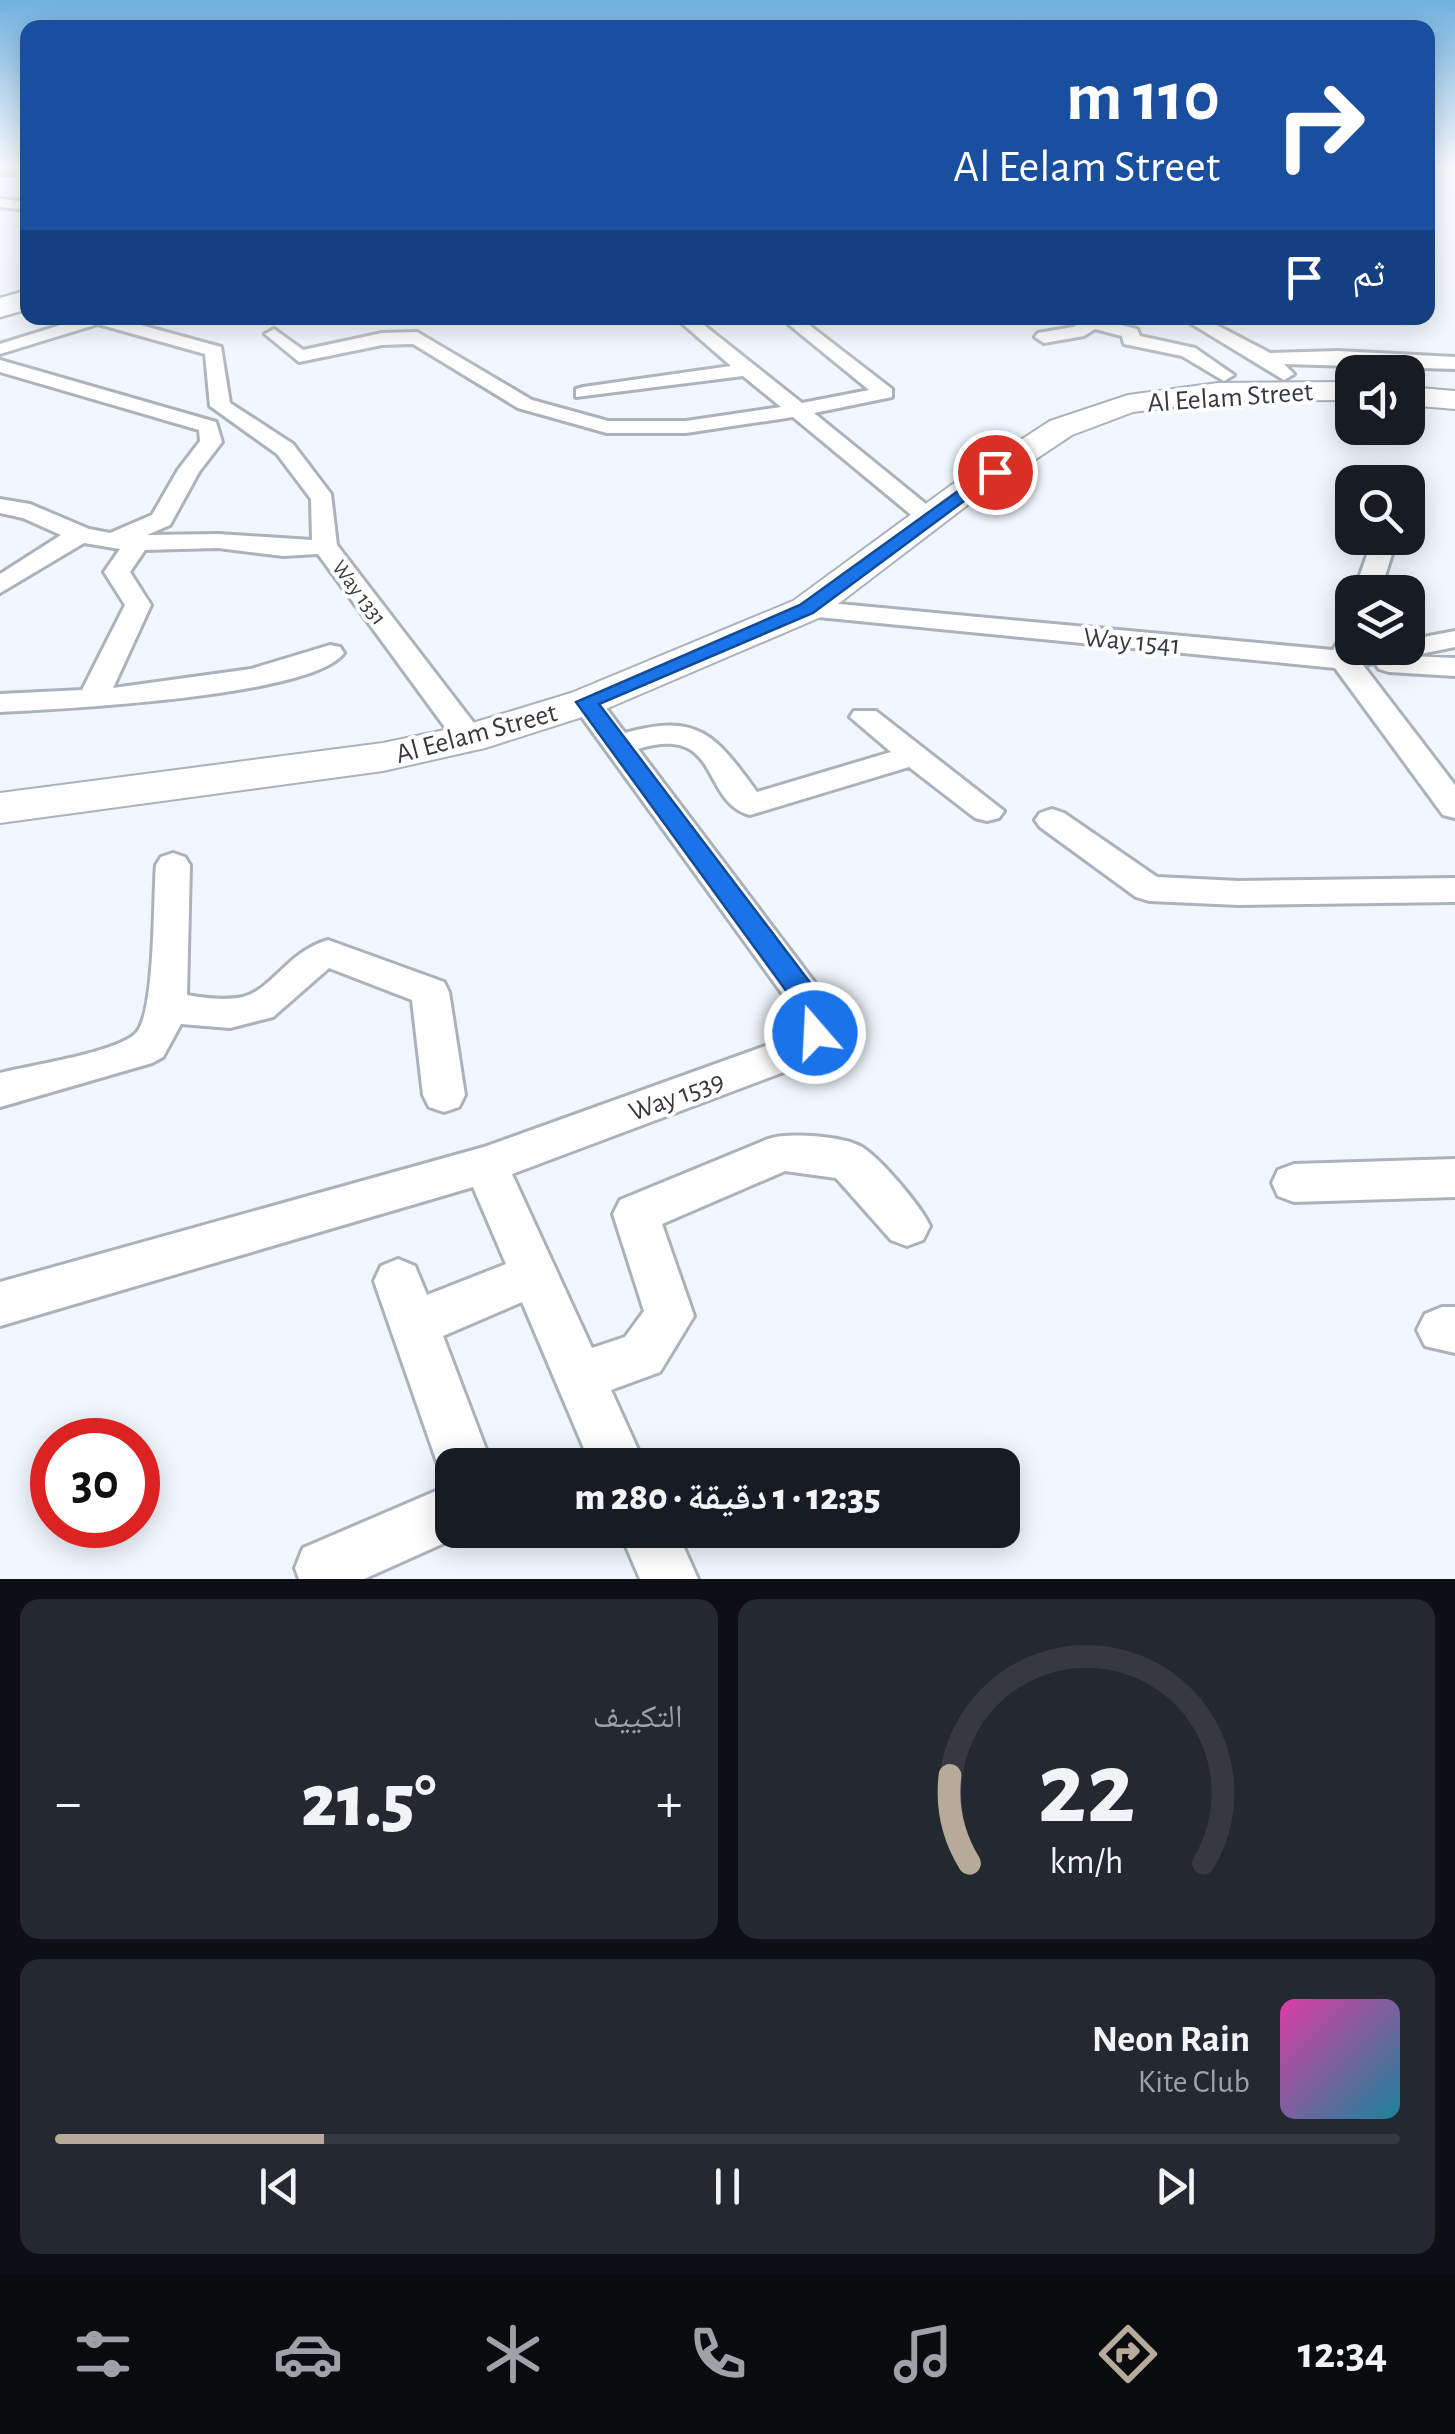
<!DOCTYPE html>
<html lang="ar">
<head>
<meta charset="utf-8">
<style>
  body { margin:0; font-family:"Alegreya Sans","Noto Naskh Arabic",sans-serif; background:#242831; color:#f1f3f6; direction:rtl; height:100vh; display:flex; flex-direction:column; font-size:38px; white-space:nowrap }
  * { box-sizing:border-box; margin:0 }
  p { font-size:32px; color:#9ea1a6 }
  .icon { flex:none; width:55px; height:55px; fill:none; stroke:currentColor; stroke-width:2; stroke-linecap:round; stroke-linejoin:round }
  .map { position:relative; height:1579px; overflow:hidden; direction:ltr }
  .panel { display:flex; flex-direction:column; gap:20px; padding:20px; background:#0d0f14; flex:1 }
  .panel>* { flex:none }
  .hud { position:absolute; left:20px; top:20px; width:1415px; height:305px; border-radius:20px; box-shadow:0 5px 25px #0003; direction:rtl; background:#1a4fa0; color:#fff; overflow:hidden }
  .buttons { position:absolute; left:1335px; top:355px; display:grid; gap:20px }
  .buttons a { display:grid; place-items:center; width:90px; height:90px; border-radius:20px; background:#171b24; box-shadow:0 5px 25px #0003; font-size:50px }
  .speed { position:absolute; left:30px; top:1418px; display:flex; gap:20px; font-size:50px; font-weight:700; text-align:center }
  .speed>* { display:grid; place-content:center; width:130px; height:130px; border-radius:50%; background:#171b24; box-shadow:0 5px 25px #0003; line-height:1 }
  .speed .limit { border:15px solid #d22; background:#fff; color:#111 }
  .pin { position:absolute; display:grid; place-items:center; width:85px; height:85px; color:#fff; margin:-42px; border:5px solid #fff; border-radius:50%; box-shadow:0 2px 10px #0007 }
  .me { position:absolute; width:110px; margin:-55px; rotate:341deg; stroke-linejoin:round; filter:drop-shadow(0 0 8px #0008) }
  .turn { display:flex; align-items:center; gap:35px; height:210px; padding:0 50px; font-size:45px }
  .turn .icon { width:130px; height:130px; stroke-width:2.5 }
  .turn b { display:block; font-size:70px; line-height:85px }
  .then { display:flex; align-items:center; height:95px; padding:0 50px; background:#0003; gap:20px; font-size:38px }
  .big { font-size:75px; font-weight:800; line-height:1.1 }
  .panel .widget { flex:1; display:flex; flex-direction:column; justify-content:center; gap:15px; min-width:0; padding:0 35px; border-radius:20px; background:#242831 }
  .panel .dial { align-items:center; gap:0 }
  .dial svg { height:260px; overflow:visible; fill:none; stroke:#363941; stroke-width:7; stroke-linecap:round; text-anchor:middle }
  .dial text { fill:#f1f3f6; stroke:none }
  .song { display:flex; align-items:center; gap:30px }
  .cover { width:120px; height:120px; border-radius:15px; background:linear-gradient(135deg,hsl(320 70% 55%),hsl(190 70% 35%)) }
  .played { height:10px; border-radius:5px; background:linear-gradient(90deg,#b6ab98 20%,#363941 20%) }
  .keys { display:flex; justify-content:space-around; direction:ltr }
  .heat { display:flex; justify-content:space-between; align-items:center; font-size:55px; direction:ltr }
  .panel .tiles { flex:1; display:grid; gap:20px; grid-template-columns:1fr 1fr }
  .widget:last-child { grid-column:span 2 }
  .trip { position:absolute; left:435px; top:1448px; width:585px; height:100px; border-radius:20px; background:#171b24; box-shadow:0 5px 25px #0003; font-weight:800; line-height:100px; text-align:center; direction:rtl }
  .tabs { display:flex; height:160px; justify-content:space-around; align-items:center; background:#090b0e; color:#9ea1a6 }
  .tabs .icon { width:70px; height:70px }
  .tabs .on { color:#b6ab98 }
  .tabs b { font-size:45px; color:#f1f3f6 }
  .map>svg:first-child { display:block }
</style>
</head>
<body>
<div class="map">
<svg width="1455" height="1579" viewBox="0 0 1455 1579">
  <rect width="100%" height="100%" fill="#f1f7ff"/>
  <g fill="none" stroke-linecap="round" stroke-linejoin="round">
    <g stroke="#abb2bb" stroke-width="6">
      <path id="street" d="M0,199L28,202V210L0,207Z
        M83,318H115L221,347L230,403L293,444L331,494L337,545L480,731L484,738L480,745H458L318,554L283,556L218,548L145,550L130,572L151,605L113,688L251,669L330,645L340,647L344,653C312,697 59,709 0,712V694L82,690L125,605L104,572L120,549L84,543L0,593V574L61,535L23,518L0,513V499L30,504L89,529L110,533L152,515L178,470L200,441L199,430L0,372V360L216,422L222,442L199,472L170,525L147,535L218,534L312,540L311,499L277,454L210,406L205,354L98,324L0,354V344Z
        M676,318H695L802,403L869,390L781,318H800L892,389V397L814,413L937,513L941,518L937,523H921L793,417L686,433H607L518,408L413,344L382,345L299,362L265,334L274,329L303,350L382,333L417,332L532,400L608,421H686L781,407L743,376L576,397V389L583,387L731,366Z
        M1090,318H1111L1108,322L1137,329L1140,336L1195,348L1234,375L1224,381L1182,356L1124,344L1122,336L1095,329L1084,336L1044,343L1035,337L1038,333L1073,327Z
        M1182,318H1203L1270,353L1338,351L1455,357V369L1284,364L1294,374L1284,380Z
        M1373,538H1397L1380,592H1354Z
        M807,601L1333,650L1340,638L1350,636L1352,648H1408V640L1455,631V647L1411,656L1455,658V676L1389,672L1379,669L1375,663L1363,665L1455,785V818L1443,815L1335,668L798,615L794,609L798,603Z
        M586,693L597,696L625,733C699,712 716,736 757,792L891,752L850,717L854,711H876L1004,811L999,818L987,821L975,818L909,767L750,815C700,802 722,723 638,749L837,1012L835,1033L813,1061L512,1174L592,1348L625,1337L644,1311L613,1214L620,1200L768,1139C788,1132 843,1136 862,1147C881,1159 921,1206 930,1226L923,1240L907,1246L891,1240L836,1178L785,1171L662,1224L694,1316L660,1372L611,1390L645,1465H591L522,1302L443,1336L492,1465H452V1530L471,1531L364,1579H299L295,1568L303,1548L450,1485L438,1465L374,1281L381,1266L398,1259L415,1266L427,1295L506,1264L473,1187L0,1326V1282L484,1147L785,1039L796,1028L797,1014L571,702L575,696Z
        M1052,809L1064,813L1157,877L1239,881L1455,878V902L1239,905L1149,901L1136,897L1040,827L1035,820L1040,813Z
        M173,853L185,857L190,865L187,995C204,998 225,1001 243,997C273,989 287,952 328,940L444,982L449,992L465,1095L459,1107L444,1112L429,1107L423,1095L412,1000L329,968L273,1017L230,1028L181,1024L163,1057L152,1063L0,1107V1073C31,1065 114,1053 135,1034C156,1016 153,896 156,865L161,857Z
        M1455,1159V1197L1294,1202L1278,1196L1272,1183L1278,1170L1294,1164Z
        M1442,1307H1455V1353L1425,1346L1417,1330L1425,1314Z
        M619,1530H676L698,1579H640Z"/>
    </g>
    <g stroke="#abb2bb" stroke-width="4">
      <path id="secondary" d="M1352,382V400L1218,401L1133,412L1072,435L974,500L821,617L601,711L485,748L383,771L0,823V793L383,743L459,727L571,693L793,601L950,486L1050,421L1128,395L1218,383Z
        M1408,387L1455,391V409L1408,405Z"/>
    </g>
    <g stroke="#abb2bb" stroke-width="5">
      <path id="highway" d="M28,290V309L0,317V298Z"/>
    </g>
    <use href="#street" fill="#fff" fill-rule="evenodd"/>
    <use href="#secondary" fill="#fff" fill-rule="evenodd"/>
    <use href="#highway" fill="#fff" fill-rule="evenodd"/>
  </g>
  <path fill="#9ea4ac" d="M0,167H28V177H0Z"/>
  <path fill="#81868c" d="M0,167H13L16,176L0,177Z"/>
  <linearGradient id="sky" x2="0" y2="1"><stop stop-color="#70b2e0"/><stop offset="0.43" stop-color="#f9fbff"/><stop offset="1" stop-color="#f9fbff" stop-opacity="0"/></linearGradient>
  <rect width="1455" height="388" fill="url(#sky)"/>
  <path fill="#1a73e8" stroke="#114b97" stroke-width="2.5" d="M990,468L1003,472L813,613L599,704L827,1005C833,1016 831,1029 825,1040L815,1043L805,1040L801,1033L803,1014L576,702L800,605Z"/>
  <g text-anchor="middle" stroke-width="8" stroke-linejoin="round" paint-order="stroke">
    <g font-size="22" fill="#36393d" stroke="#fff">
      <text transform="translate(360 592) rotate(53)" y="8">Way 1331</text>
    </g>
    <g font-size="28" fill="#36393d" stroke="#fff">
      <text transform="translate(1230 396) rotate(-4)" y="10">Al Eelam Street</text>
      <text transform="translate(1132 640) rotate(5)" y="10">Way 1541</text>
      <text transform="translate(476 732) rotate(-15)" y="10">Al Eelam Street</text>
      <text transform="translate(676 1095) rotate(-20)" y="10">Way 1539</text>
    </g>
  </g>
</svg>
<div class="buttons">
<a><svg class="icon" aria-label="sound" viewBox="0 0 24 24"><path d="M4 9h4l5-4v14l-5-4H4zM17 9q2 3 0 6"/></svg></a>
<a><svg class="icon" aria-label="search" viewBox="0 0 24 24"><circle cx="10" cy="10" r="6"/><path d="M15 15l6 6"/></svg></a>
<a><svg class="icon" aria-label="layers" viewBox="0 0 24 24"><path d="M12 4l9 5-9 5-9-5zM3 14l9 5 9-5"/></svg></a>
</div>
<div class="speed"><div class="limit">30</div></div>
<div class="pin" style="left:995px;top:472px;background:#d93025"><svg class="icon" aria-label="arrive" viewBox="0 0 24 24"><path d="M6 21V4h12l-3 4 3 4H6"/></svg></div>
<svg class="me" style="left:815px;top:1033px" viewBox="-20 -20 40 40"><circle r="17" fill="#1a73e8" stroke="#fff" stroke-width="3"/><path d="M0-11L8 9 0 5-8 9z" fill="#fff"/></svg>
<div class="trip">12:35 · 1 دقيقة · 280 m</div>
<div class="hud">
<div class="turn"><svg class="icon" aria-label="right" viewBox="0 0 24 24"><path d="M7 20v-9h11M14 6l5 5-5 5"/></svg><div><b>110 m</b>Al Eelam Street</div></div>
<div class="then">ثم<svg class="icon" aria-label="arrive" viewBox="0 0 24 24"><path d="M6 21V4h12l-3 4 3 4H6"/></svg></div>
</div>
</div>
<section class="panel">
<div class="tiles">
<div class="widget dial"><svg viewBox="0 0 100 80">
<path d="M14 69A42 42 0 1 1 86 69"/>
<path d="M14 69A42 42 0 0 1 8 42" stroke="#b6ab98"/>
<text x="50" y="56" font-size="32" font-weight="700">22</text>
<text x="50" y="72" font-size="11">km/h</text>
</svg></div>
<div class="widget"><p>التكييف</p>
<div class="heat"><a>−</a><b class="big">21.5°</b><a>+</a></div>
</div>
<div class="widget">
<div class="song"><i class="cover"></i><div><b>Neon Rain</b><p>Kite Club</p></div></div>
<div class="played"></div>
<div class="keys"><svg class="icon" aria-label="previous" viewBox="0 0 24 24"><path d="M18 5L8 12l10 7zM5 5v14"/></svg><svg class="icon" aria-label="pause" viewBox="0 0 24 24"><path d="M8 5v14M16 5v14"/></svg><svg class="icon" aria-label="next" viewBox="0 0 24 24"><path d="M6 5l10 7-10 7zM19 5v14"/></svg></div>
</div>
</div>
</section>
<nav class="tabs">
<b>12:34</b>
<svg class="icon on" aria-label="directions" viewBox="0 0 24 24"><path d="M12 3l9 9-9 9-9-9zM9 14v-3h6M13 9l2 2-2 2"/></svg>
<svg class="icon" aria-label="music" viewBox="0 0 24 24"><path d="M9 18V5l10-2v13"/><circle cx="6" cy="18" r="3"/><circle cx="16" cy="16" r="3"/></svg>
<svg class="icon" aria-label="phone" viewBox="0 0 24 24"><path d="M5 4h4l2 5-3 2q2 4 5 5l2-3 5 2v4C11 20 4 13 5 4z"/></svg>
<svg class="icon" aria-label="climate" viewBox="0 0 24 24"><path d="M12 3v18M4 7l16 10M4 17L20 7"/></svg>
<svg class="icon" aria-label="car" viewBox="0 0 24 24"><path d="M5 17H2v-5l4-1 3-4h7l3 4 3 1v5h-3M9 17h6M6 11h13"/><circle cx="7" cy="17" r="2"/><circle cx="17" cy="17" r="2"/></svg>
<svg class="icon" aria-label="filters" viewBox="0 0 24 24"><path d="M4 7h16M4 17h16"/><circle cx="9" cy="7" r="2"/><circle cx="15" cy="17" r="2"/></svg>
</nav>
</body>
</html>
